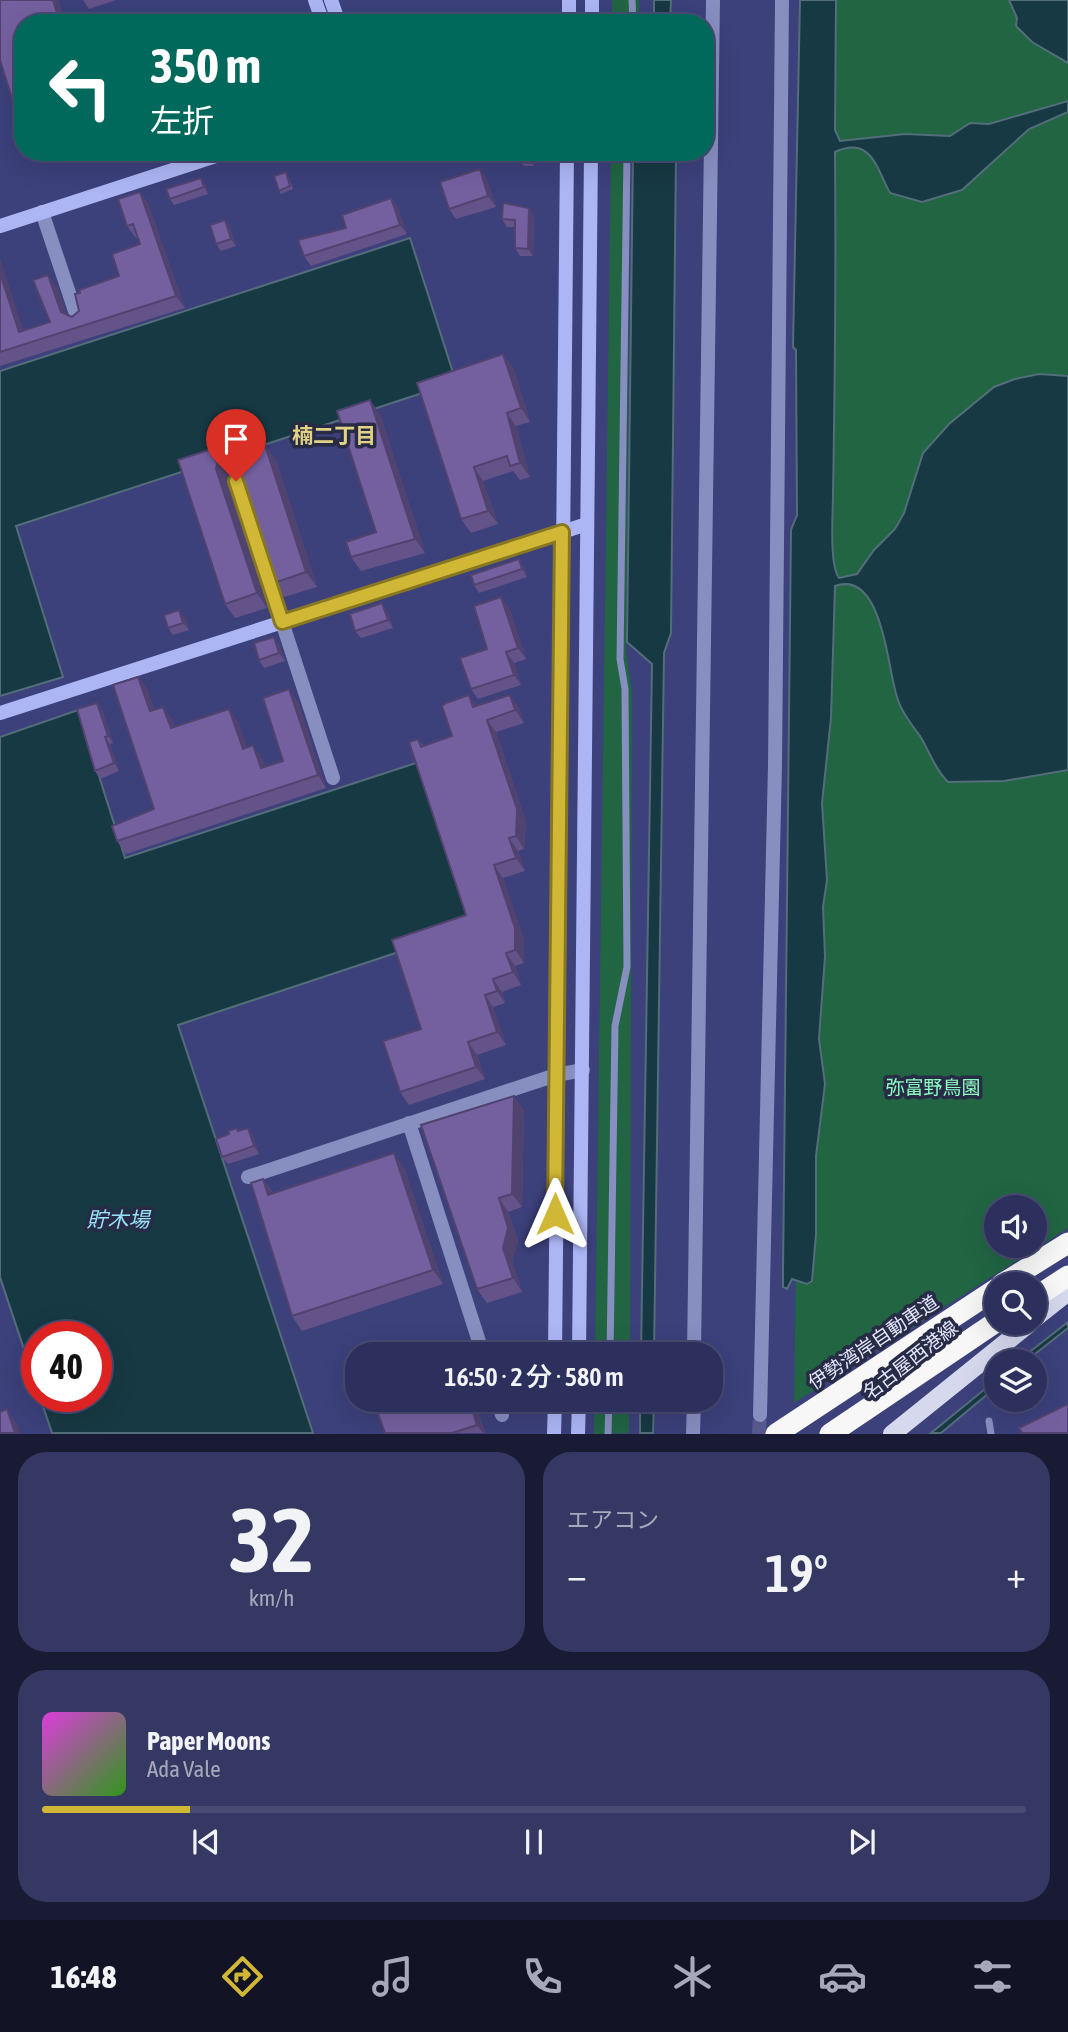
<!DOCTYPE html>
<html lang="ja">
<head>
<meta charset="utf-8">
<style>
  body { margin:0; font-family:"Asap Condensed","Noto Sans JP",sans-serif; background:#353862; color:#f1f3f6; height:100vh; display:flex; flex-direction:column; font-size:26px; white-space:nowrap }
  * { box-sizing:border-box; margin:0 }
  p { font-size:23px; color:#a7a9bb }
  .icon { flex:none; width:38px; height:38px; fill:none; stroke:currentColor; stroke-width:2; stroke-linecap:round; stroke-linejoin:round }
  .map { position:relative; height:1434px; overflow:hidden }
  .details { display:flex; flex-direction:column; gap:18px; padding:18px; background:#191a33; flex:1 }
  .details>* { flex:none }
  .hud { position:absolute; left:14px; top:14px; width:700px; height:147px; border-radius:28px; box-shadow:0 7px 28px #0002,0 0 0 2px #484b72; background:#00695c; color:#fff; overflow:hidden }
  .buttons { position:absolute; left:984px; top:1195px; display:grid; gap:14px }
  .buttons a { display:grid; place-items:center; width:63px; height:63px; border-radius:50%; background:#2d305c; box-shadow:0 7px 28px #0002,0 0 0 2px #484b72; font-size:35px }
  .speed { position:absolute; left:21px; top:1321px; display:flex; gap:14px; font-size:35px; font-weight:700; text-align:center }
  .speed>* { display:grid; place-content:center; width:91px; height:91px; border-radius:50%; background:#2d305c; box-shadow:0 7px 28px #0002,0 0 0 2px #484b72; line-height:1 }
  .speed .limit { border:10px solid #d22; background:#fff; color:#111 }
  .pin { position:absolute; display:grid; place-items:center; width:60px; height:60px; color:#fff; margin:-72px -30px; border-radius:50% 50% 50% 0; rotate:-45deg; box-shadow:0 0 7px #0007 }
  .pin .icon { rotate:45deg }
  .me { position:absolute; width:77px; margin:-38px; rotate:0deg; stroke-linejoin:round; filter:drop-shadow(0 0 5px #0008) }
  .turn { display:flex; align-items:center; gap:24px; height:147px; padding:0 21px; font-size:32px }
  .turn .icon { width:91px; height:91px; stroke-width:2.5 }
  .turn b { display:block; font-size:49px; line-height:60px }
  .big { font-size:52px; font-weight:600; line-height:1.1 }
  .details .card { flex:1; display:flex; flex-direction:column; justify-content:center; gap:10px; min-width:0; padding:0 24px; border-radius:28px; background:#353862 }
  .details .dial { align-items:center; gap:0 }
  .dial b { font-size:91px; line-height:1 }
  .song { display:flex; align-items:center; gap:21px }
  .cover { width:84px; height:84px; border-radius:10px; background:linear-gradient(135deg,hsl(300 70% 55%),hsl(110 70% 35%)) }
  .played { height:7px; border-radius:4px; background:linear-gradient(90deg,#d0b736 15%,#484b72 15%) }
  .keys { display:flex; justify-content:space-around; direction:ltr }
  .heat { display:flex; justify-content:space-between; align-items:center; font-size:38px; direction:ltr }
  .details .tiles { flex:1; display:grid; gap:18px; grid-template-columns:1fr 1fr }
  .card:last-child { grid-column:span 2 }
  .trip { position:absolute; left:345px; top:1342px; width:378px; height:70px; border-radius:28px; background:#2d305c; box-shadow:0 7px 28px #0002,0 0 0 2px #484b72; font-weight:600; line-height:70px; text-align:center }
  .menu { display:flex; height:112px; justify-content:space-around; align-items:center; background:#121325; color:#a7a9bb }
  .menu .icon { width:49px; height:49px }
  .menu .active { color:#d0b736 }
  .menu b { font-size:32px; color:#f1f3f6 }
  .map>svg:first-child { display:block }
</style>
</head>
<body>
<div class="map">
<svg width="1068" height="1434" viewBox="0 0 1068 1434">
  <rect width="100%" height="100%" fill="#3c407b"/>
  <path fill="#216543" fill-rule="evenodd" d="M612,0H639V23H612Z
    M813,0H1068V1228L794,1403ZM996,1208H1034V1246H996Z
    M611,152H630L626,652L632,691L630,1354H595Z
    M594,1400H629V1433L594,1434Z"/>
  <path fill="#173943" stroke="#546d7b" stroke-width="2" d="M654,0H671L670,23H654Z
    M800,0H836L835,130L840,141L905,134L950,136L970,123L989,124L1068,101V112L1029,129L962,190L922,202L890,193C877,169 871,135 835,152C836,266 835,380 833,494C833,513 829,565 839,578L857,574L874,550L895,529L904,513L923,453L949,424L994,387L1015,379L1039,374L1068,376V770L1004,781L948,782C934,768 930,752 920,736C912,725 902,713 898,700C887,672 884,569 835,586L831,718L822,803L827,880L823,907L825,956L819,1039L825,1084L816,1156V1234L812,1281L807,1284L792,1279L787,1289L783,1287V1272L791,530L797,515L796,350L793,347Z
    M1009,0H1068V63L1032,42L1016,26L1017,18Z
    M633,152H676L671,633L664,653L654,1354H641L652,664L627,642Z
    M410,238L456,382L16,526L63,677L0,696V371Z
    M78,710L125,858L419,762L471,928L178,1025L313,1433H52L40,1397L96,1396V1337H37V1388L0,1277V737Z
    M1068,1322V1328L1026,1361H1018Z
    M996,1380V1387L941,1433H931Z
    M640,1400H654L653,1433H640Z"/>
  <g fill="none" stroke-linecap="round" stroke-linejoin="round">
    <path stroke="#55598e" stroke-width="14" stroke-dasharray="14 7" stroke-linecap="butt" d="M759,1434L760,1415"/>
    <path stroke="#878ec0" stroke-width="7" d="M632,0L633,23
      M610,1354L615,1026L627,967L625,689L620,659L627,152
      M989,1421L991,1434
      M608,1434L609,1400"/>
    <path stroke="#878ec0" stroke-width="14" d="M42,212L78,320
      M236,481L333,778
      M409,1123L483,1354
      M248,1177L556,1075L583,1070
      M694,1354L713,0
      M498,1400L502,1415
      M760,1415L775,765L782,0
      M693,1434L694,1400"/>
    <path stroke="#adb6f5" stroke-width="14" d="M315,0L323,23
      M331,0L339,23
      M569,23V0
      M592,23V0
      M0,226L228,152
      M0,713L587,524
      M555,1354L567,152
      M579,1354L591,152
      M554,1434L555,1400
      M578,1434L579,1400"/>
    <path stroke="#d6d9ee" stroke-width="18" d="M1034,1319L1068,1292
      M892,1434L1030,1323"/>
    <path stroke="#f7f7f7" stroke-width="21" d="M1002,1284L1068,1243
      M1034,1298L1068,1276
      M776,1434L996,1289"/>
    <path stroke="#f7f7f7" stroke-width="21" d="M830,1434L996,1322"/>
  </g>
  <path fill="#645389" d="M0,0H58L65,23H23V118L15,108Z
    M83,0H116L89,9Z
    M343,152H371L348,160Z
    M534,153V166H524L521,162Z
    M480,169L487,180L496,207L456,219L449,209Z
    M286,172L288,176L293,189L281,194L279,191Z
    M205,184L208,194L174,205L170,199Z
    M140,192L148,204L185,308L0,366V259L23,331L50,322L57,287L66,314L72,317L119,276L140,244L138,238H136L127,226Z
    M398,208L407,234L311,266L304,256L346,228Z
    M534,216L533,256H520L515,248V227H507L502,219Z
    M230,228L236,246L221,251L216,244Z
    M513,367L530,422L516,426L530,477L520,480L513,471L483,481L498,524L471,533L461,519L417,383Z
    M380,414L425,553L361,571L351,557L376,532Z
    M228,457L276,460L317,587L284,597L274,583L237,469Z
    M222,464L229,475L227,484L267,608L235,618L225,604Z
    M524,567L527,577L479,593L474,585Z
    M509,607L526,659L514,663L521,685L478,699L471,689L487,649Z
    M387,611L393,628L361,638L355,631Z
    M185,618L189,630L173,635L168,628Z
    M279,644L285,661L264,668L259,660Z
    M138,677L147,689L154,710L172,719L175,727L238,722L247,748L262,758L265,767L283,761L298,702L326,788L126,854L117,841L154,809Z
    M510,695L519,708L524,723L496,732L526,822L524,849L518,851L525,871L503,878L524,940V963L515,966L521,985L502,992L505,1003L493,1007L506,1045L477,1055L485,1079L409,1105L400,1092L421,1029L466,915L418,739L423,746L452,736L477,706Z
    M102,710L113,743L110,744L119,771L100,779L95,771Z
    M524,1110L522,1207L508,1212L518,1241L512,1261L522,1292L487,1303L477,1289L421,1125Z
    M237,1128L239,1131L253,1136L259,1154L228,1164L222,1157L229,1134Z
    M404,1168L443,1284L302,1331L292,1316L263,1179L273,1193Z
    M387,1400H474L485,1433H385L389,1407Z"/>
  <path fill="#51436f" d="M53,0H58L65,23H60Z
    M531,152L534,153V166L531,163Z
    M480,169L487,180L496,207L488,196Z
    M201,178L205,184L208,194L204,187Z
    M140,192L148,204L185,308L176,296Z
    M391,198L398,208L407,234L400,225Z
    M529,208L534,216L533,256L528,249Z
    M225,220L230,228L236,246L231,239Z
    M0,259L28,344L19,332L0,273Z
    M48,275L57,287L69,324L61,312Z
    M503,354L513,367L530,422L521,408Z
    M370,400L380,414L425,553L415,539Z
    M507,413L516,426L530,477L520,463Z
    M265,445L276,460L317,587L306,572Z
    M212,449L229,475L227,484L267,608L257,593L216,469V461Z
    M474,467L483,481L498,524L488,511Z
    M519,559L524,567L527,577L522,569Z
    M501,597L509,607L526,659L518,648Z
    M382,603L387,611L393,628L388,620Z
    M179,610L185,618L189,630L183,623Z
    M274,637L279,644L285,661L279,653Z
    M506,652L514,663L521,685L514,675Z
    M138,677L147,689L159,724L150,711Z
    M289,689L298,702L326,788L318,775Z
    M469,695L478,707H473Z
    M510,695L519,708L524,723L515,710Z
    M97,703L102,710L113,743L108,736Z
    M163,707L172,719L180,741L171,728Z
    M229,709L238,722L252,762L243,749Z
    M487,720L496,732L526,822L524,849L516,836Z
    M105,737L110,744L119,771L114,763Z
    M253,745L262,758L270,781L261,768Z
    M509,838L518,851L525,871L516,858Z
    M494,865L503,878L524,940V963L515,950Z
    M506,953L515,966L521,985L513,972Z
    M493,979L502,992L505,1003L497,991Z
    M485,995L493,1007L506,1045L497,1032Z
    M468,1042L477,1055L485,1079L476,1067Z
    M514,1096L524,1110L522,1207L512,1194Z
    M248,1128L253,1136L259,1154L254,1146Z
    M394,1153L404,1168L443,1284L433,1270Z
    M263,1179L273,1194L268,1195Z
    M499,1198L508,1212L518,1241L512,1261L522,1292L513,1278L503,1248Z
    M469,1400H474L485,1433H483L477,1425Z
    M7,1409L17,1424L20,1433H15Z"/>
  <path fill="#74609f" stroke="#51436f" stroke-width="2" d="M0,0H53L60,23H23V106L15,108L0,60Z
    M521,152H531V163L521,162Z
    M480,169L488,196L449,209L440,182Z
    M286,172L290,186L279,191L274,176Z
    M201,178L204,187L170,199L166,189Z
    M140,192L176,296L0,352V273L19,332L50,322L33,280L48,275L61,312L72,317L79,311L75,294L80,293L79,290L119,276L112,254L140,244L133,224L127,226L118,199Z
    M391,198L400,225L304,256L298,240L346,228L342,215Z
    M503,203L529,208L528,249L515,248V220L502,219Z
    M225,220L231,239L216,244L210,225Z
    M503,354L521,408L507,413L520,463L510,466L507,456L474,467L488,511L461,519L417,383Z
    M370,400L415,539L351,557L346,542L376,532L337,411Z
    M265,445L306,572L274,583L235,463L228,457Z
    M212,449L216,461L218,460L216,469L257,593L225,604L178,460Z
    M519,559L522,569L474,585L471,575Z
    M501,597L518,648L506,652L514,675L471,689L460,658L487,649L474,606Z
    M382,603L388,620L355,631L350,614Z
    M179,610L183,623L168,628L164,615Z
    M274,637L279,653L259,660L254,643Z
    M138,677L150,711L163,707L171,728L229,709L243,749L253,745L261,768L283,761L263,698L289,689L318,775L117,841L112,826L154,809L113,685Z
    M469,695L473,707L510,695L515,710L487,720L517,809L516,836L509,838L516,858L494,865L515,928V950L506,953L513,972L493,979L497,991L485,995L497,1032L468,1042L476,1067L400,1092L383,1041L421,1029L392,940L466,915L409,742L418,739L421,747L452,736L442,706L446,703Z
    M97,703L108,736L105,737L114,763L95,771L77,709Z
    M514,1096L512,1194L499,1198L508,1228L503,1248L513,1278L477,1289L421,1125Z
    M237,1128L238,1131L248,1128L254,1146L222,1157L216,1139L229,1134L228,1131Z
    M394,1153L433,1270L292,1316L251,1183L263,1179L268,1195Z
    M387,1400H469L477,1425L452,1433H385L377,1411L389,1407Z
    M1068,1404V1433H1022L1019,1428Z
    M7,1409L15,1433H0V1412Z"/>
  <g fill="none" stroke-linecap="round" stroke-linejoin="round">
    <g stroke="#877723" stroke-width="18">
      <path id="route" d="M236,481L282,622L562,532L555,1214"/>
    </g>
    <use href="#route" stroke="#d0b736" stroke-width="12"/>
  </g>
  <g text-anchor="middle" stroke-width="7" stroke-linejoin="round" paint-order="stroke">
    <g font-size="19" fill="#8bfcbe" stroke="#282b46">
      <text x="933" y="1094">弥富野鳥園</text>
    </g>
    <g font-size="19" fill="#e4e7fd" stroke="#282b46">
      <text transform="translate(873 1342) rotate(-34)" y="7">伊勢湾岸自動車道</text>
      <text transform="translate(910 1360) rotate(-38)" y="7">名古屋西港線</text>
    </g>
    <g font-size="21" font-weight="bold" fill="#e2d284" stroke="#282b46">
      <text x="334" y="443">楠二丁目</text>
    </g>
    <g font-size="21" font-style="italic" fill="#96e3f9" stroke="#282b46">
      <text x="118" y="1227">貯木場</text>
    </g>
  </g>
</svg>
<div class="buttons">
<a><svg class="icon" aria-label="sound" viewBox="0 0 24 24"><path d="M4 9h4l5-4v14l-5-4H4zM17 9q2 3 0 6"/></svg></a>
<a><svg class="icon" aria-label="search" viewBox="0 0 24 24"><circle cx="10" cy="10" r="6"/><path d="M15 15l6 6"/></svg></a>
<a><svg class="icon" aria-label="layers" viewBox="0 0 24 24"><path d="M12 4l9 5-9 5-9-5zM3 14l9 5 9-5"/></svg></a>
</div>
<div class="speed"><div class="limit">40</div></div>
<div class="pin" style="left:236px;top:481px;background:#d93025"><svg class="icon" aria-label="arrive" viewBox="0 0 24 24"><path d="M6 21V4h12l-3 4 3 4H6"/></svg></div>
<svg class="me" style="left:555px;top:1214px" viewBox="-20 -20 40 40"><path d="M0-17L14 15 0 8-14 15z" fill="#d0b736" stroke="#fff" stroke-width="4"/></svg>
<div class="trip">16:50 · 2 分 · 580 m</div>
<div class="hud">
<div class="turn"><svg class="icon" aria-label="left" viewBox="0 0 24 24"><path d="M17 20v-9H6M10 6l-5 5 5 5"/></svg><div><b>350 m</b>左折</div></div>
</div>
</div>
<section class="details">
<div class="tiles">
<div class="card dial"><b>32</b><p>km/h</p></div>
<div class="card"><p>エアコン</p>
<div class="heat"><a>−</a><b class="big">19°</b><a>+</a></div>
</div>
<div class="card">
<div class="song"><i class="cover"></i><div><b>Paper Moons</b><p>Ada Vale</p></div></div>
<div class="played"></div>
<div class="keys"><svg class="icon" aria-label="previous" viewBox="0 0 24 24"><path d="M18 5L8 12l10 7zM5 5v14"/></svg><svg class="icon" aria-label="pause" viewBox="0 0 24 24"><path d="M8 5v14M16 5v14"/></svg><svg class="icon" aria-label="next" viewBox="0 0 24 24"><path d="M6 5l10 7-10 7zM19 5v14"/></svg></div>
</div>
</div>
</section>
<nav class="menu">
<b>16:48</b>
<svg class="icon active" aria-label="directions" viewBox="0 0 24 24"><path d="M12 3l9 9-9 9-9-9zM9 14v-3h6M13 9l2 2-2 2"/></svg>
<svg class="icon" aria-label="music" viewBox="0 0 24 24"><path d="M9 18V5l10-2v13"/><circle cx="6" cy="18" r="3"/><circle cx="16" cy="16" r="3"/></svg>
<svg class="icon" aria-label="phone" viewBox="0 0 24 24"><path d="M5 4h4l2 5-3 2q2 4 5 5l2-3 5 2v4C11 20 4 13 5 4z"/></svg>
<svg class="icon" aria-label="climate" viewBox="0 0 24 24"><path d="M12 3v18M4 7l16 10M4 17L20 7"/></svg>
<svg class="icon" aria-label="car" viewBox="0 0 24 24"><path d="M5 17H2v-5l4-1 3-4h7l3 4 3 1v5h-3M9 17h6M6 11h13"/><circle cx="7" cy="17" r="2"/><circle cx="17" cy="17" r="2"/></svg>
<svg class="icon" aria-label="filters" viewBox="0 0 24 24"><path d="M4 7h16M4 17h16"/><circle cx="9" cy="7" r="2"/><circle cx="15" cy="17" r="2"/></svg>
</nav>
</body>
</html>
